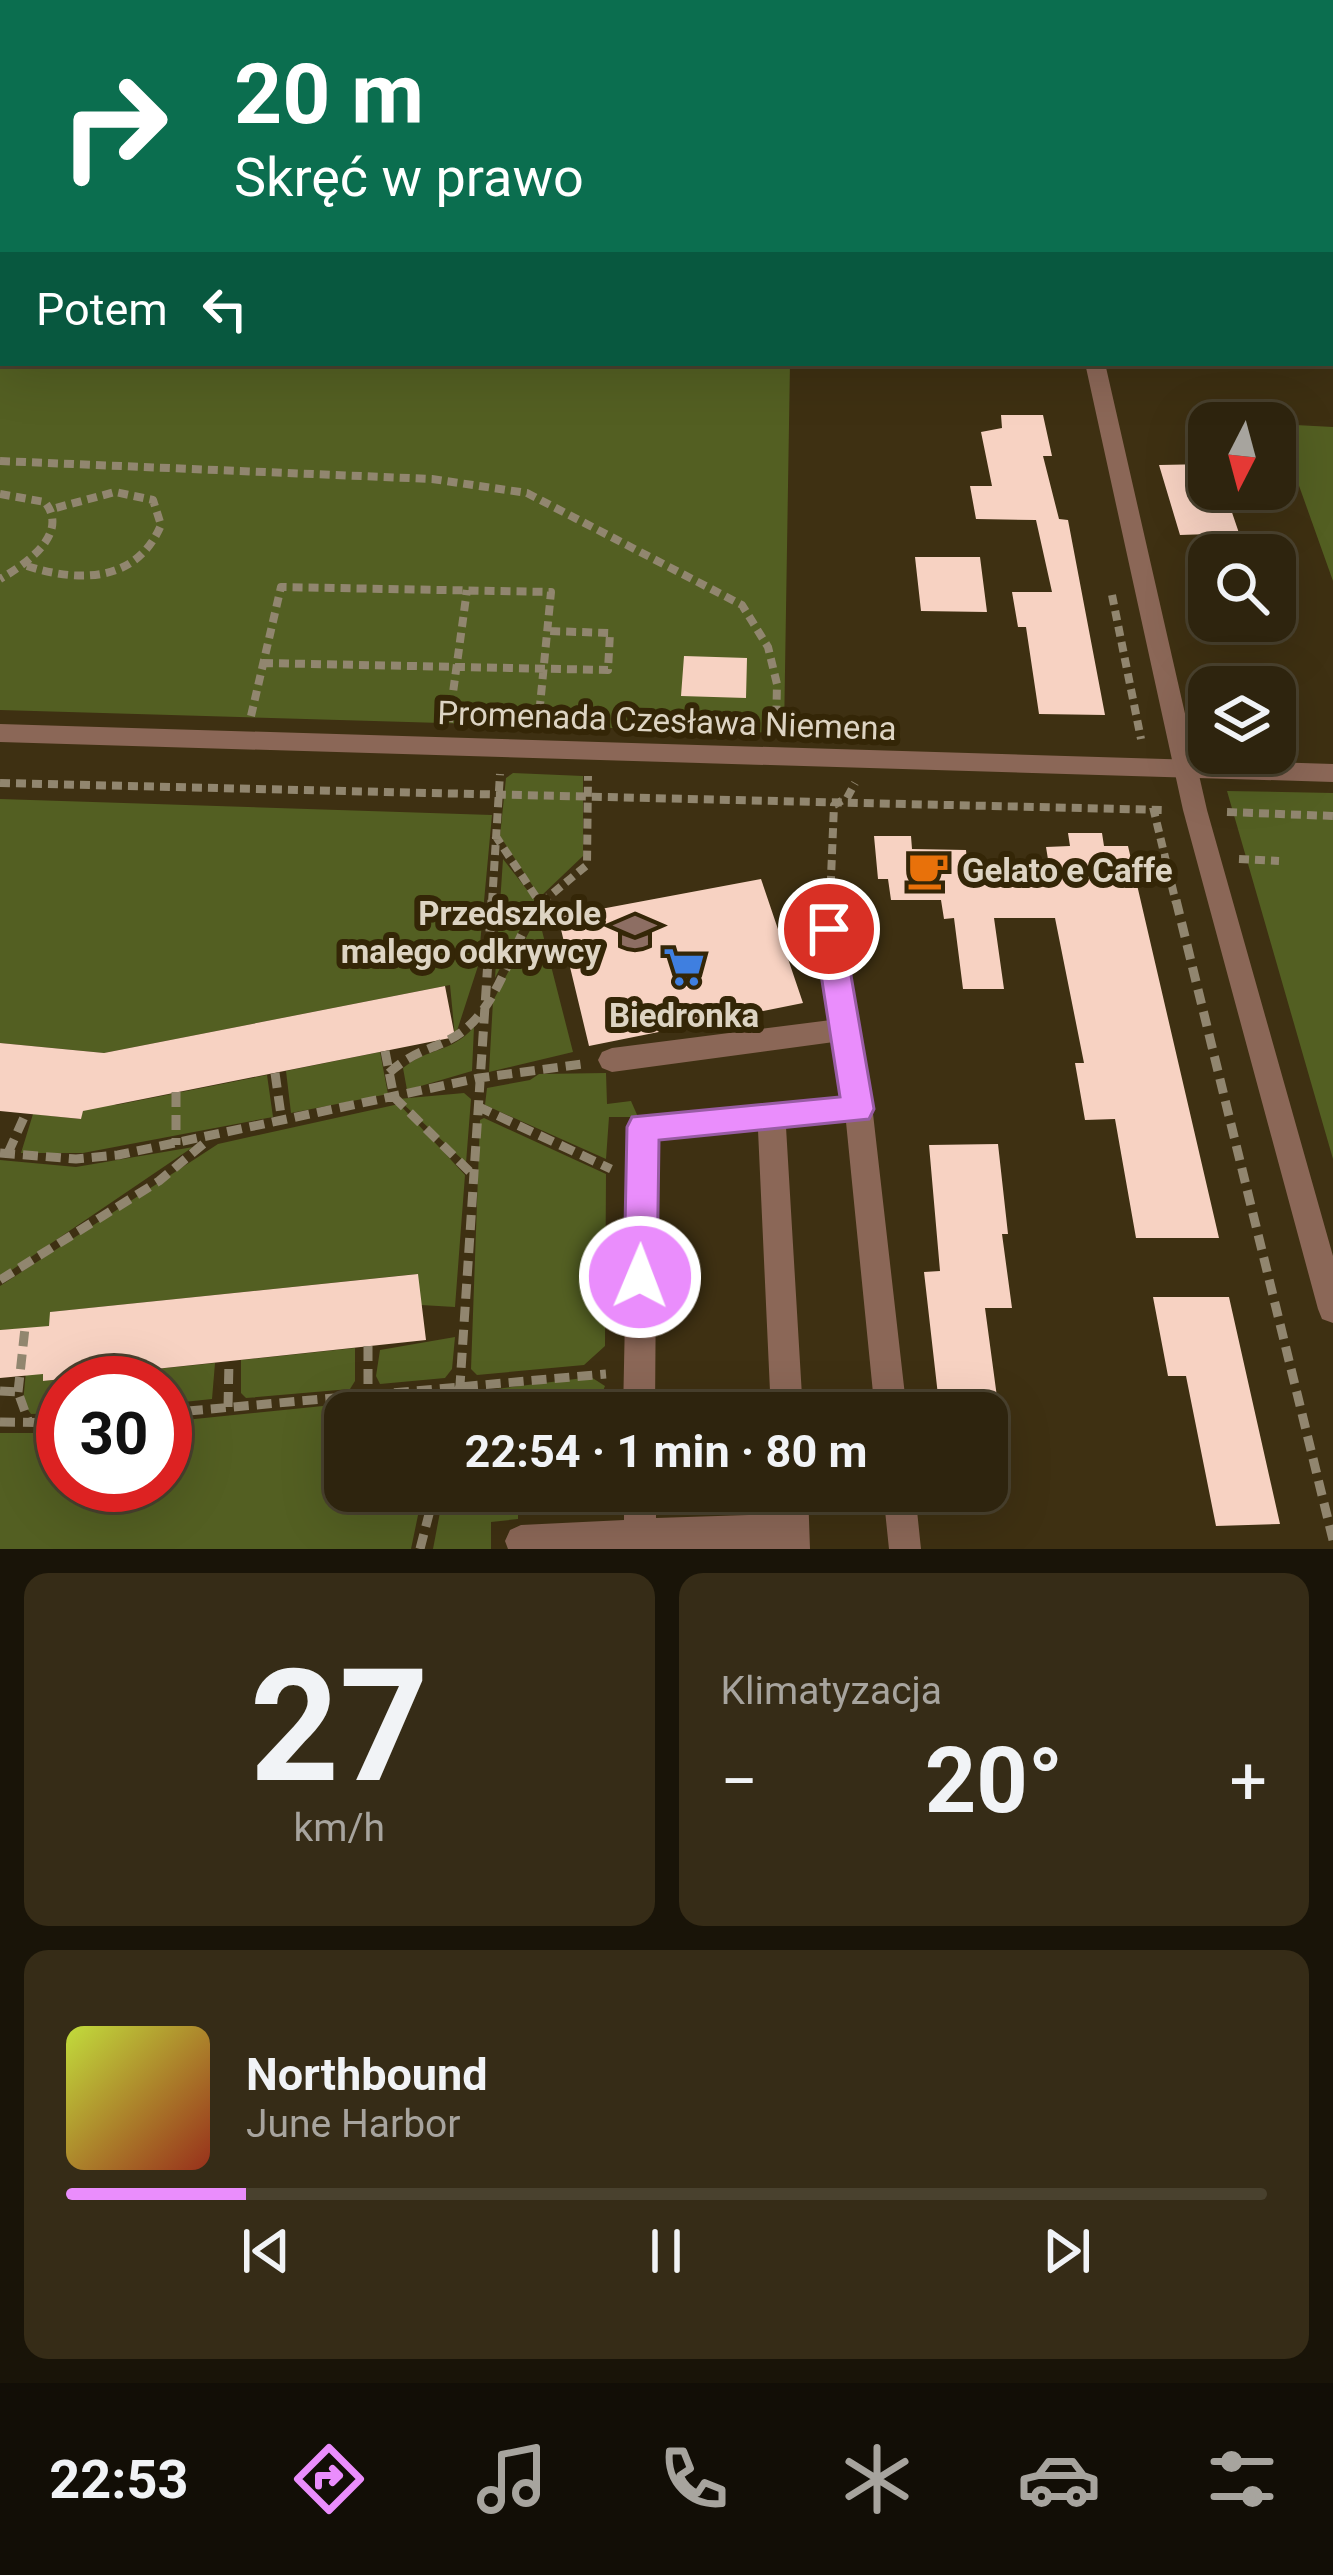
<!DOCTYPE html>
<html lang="pl">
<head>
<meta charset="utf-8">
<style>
  body { margin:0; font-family:Roboto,sans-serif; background:#362c17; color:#f1f3f6; height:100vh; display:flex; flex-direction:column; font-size:45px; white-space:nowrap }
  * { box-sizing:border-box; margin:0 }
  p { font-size:39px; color:#a7a49e }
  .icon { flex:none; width:66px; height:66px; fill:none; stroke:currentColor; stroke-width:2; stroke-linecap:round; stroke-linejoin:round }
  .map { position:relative; height:1549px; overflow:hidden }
  .sheet { display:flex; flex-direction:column; gap:24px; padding:24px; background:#191408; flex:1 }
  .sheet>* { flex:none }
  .top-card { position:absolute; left:0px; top:0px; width:1335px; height:366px; box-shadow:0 12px 48px #0002,0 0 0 3px #49412e; background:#0b6e4f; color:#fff; overflow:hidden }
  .needle { width:78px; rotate:186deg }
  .buttons { position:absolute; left:1188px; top:402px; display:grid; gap:24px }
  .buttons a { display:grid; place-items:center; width:108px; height:108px; border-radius:24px; background:#2e240e; box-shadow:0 12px 48px #0002,0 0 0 3px #49412e; font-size:60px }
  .speed { position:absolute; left:36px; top:1356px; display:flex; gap:24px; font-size:60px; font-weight:700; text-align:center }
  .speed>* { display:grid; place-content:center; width:156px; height:156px; border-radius:50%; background:#2e240e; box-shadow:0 12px 48px #0002,0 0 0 3px #49412e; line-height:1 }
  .speed .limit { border:18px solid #d22; background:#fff; color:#111 }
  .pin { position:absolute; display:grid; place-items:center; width:102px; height:102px; color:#fff; margin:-51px; border:6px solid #fff; border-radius:50%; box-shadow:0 3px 12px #0007 }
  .me { position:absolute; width:132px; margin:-66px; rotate:1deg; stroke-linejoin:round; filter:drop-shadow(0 0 9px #0008) }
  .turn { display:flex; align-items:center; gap:42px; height:252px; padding:0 36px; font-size:54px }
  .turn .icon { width:156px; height:156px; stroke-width:2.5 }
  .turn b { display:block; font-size:84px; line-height:102px }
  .then { display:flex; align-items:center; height:114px; padding:0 36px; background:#0003; gap:24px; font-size:45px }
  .big { font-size:90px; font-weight:700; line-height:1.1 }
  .sheet .widget { flex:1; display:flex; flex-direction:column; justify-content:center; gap:18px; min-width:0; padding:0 42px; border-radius:24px; background:#362c17 }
  .sheet .dial { align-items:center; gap:0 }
  .dial b { font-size:156px; line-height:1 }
  .song { display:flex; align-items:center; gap:36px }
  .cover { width:144px; height:144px; border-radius:18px; background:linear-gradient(135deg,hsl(70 70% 55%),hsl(10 70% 35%)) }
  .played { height:12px; border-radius:6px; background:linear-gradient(90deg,#ea8dfc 15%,#49412e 15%) }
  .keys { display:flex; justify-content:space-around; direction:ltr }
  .heat { display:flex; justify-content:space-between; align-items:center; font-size:66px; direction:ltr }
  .sheet .tiles { flex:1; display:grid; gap:24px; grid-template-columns:1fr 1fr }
  .widget:last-child { grid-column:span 2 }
  .trip { position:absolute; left:324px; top:1392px; width:684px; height:120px; border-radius:24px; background:#2e240e; box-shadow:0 12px 48px #0002,0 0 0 3px #49412e; font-weight:700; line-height:120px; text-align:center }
  .tabs { display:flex; height:192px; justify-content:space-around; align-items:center; background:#120e06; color:#a7a49e }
  .tabs .icon { width:84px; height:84px }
  .tabs .current { color:#ea8dfc }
  .tabs b { font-size:54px; color:#f1f3f6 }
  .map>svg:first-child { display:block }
</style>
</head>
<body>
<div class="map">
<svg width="1333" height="1549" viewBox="0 0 1333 1549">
  <rect width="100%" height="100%" fill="#3e3012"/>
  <path fill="#535f22" d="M0,0H801L3,3V363H790L784,733L0,710Z
    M1277,424L1333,427V581Z
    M513,773L583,776V856L540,897L500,836L506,778Z
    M1227,791L1333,793V1159Z
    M0,799L492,815L478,966L455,1037L450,985L104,1053L0,1043Z
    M503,859L535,900L495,978Z
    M538,915L573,1052L489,1072L493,1001Z
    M474,1027L472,1071L407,1090L403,1068C429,1047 450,1054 474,1027Z
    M380,1052L388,1094L291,1113L286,1071Z
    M606,1073L607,1104L631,1101L638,1117H609L606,1159L485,1105L487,1088L530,1080L539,1074Z
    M267,1075L273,1117L83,1153H21L33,1114L80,1119L91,1091L116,1105Z
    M464,1093L471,1099L466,1163L398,1099Z
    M399,1104L465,1175L455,1307L421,1305L417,1274L51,1312L43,1381L101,1375V1383H63V1413L31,1414L23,1403L30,1328L0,1330V1286L218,1144Z
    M484,1118L606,1174L605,1346L584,1365L477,1375L471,1369L480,1120Z
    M193,1147L0,1278V1160L76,1167Z
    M455,1337L452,1369L445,1378L380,1384L376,1376L380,1350Z
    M355,1348V1381L350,1389L246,1398L241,1393V1360Z
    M215,1363L212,1399L165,1404V1383H125L127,1372Z
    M591,1377L605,1386L603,1391L595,1393V1413H486L469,1399L473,1392Z
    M431,1395L441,1401L439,1413H345V1491H423L411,1549H0V1433H63V1485H165V1422Z
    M444,1491H518V1519L491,1522V1549H433Z"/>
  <path fill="#f7d2c2" d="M1001,415H1043L1052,456H1043L1059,519L1068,520L1105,715L1039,714L1026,627H1018L1012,592H1052L1036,520L976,519L970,486H992L981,432L1002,428Z
    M1209,464V489H1224L1239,533L1180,535L1159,465Z
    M915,557H980L987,612L921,611Z
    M684,656L747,658L746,698L681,696Z
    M1068,833H1102L1104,846H1128L1219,1238H1136L1115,1119L1085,1120L1075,1063H1084L1055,918H994L1004,989H963L954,918L944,919L941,900H891L888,879H878L874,836H911L912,849L966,850L967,861L978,862L981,884H1052L1046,847L1070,846Z
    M761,879L803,1003L589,1046L558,917Z
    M445,986L455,1037L83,1111L81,1119L0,1111V1043L104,1053Z
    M998,1144L1008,1234H1002L1012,1308H985L999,1412L940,1413L924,1272L940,1271L929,1145Z
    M418,1274L426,1340L43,1381V1374L0,1378V1330L49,1326L50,1312Z
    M1153,1297H1229L1280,1524L1216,1526L1186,1376H1168Z"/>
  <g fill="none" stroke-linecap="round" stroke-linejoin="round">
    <path stroke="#91866f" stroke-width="6" stroke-dasharray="9 4.5" stroke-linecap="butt" d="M1320,3L1326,0
      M0,23L3,18"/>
    <path stroke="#91866f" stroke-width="8" stroke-dasharray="10 6" stroke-linecap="butt" d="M0,461L432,479L527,493L742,605L768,647L777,684L776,730
      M0,494L45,502C70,534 26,564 0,579
      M27,566C80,583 137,582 161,525L153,500L115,492L52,509
      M1112,595L1141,739
      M263,663L608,670L610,633L547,631
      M251,716L281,587L551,592L538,726
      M449,722L467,590
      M0,783L1164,810
      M1153,807L1176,903
      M1227,812L1333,816
      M495,835L540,903
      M1239,859L1279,861
      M830,902L834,805L847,798L855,783
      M492,903L500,774
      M541,903L587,865L588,776"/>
    <path stroke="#91866f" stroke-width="9" stroke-dasharray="15 8" stroke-linecap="butt" d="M1176,900L1333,1540
      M385,1051L394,1097L473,1175
      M275,1073L282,1122
      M389,1073C422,1042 451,1051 480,1014C507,980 516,932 544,900
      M176,1092V1145
      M477,1106L611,1169
      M0,1153L76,1159L118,1155L479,1078L583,1064
      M8,1153L26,1113
      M0,1280L159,1181L208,1140
      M368,1346V1393
      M113,1374V1383
      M0,1391L18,1392L29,1423
      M18,1392L25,1328
      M458,1398L475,1413
      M228,1407L229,1361
      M165,1413L606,1374
      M454,1413L460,1385L492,900
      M0,1422L63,1423
      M573,1491L592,1503
      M521,1512L522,1491
      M420,1549L435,1491"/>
    <path fill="#8b6757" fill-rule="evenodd" d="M0,724L1333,764V782L0,742Z"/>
    <path fill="#8b6757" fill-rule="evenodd" d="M1019,0H1035V3H1019Z
      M1085,363H1105L1207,810L1333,1256V1323L1322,1319L1318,1309L1183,810Z
      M829,919L838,922L842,929L871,1096L907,1413H875L846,1122L786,1127L803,1413H771L758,1130L657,1138L655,1413H623L629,1127L633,1118L843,1098L834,1042L612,1072L602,1068L598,1060L602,1052L612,1048L831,1020L816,929L820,922Z
      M624,1491H656V1518L777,1514L776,1491H808L810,1549H508L505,1541L510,1530L521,1525L624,1520Z
      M883,1491H915L921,1549H889Z"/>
  </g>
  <path fill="#ea8dfc" stroke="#985ca4" stroke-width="3" d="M829,917L839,921L843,929L874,1109L869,1119L659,1140L657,1277L652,1288L640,1293L629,1288L624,1277L627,1127L632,1117L840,1097L814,929L818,921Z"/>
  <defs>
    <g id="cafe-bare" transform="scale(3.24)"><path d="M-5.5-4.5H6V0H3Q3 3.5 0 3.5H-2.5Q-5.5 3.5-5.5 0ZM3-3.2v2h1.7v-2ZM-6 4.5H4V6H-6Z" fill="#e8710a" stroke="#342607" stroke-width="2.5" paint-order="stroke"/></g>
    <g id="school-bare" transform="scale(3.24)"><path d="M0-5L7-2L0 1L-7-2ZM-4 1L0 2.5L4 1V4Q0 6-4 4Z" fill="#8d6e63" stroke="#342607" stroke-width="2.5" paint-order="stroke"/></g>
    <g id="supermarket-bare" transform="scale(3.24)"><path d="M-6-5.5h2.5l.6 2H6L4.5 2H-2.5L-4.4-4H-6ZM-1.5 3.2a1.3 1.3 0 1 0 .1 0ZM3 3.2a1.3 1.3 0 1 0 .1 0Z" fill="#3f7fe0" stroke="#342607" stroke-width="2.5" paint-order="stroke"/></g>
  </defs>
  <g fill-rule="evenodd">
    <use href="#cafe-bare" x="928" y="870"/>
    <use href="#school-bare" x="635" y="932"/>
    <use href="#supermarket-bare" x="684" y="967"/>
  </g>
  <g text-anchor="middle" stroke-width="12" stroke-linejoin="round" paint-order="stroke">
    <g font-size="33" fill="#ddd4c3" stroke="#342607">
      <text transform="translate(667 720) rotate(2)" y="12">Promenada Czesława Niemena</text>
    </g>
    <g font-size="33" font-weight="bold" fill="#ddd4c3" stroke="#342607" text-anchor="start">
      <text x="962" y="882">Gelato e Caffe</text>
      <text x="601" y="925" text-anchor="end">Przedszkole<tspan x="601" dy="38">malego odkrywcy</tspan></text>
      <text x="684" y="1027" text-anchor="middle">Biedronka</text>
    </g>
  </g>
</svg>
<div class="buttons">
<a><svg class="needle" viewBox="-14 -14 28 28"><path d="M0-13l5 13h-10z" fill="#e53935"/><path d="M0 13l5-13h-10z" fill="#a7a49e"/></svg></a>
<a><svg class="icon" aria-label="search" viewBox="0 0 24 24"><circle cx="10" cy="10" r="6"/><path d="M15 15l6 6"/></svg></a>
<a><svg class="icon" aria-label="layers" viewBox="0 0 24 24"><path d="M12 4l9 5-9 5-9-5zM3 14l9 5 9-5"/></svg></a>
</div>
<div class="speed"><div class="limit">30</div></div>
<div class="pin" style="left:829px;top:929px;background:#d93025"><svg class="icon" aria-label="arrive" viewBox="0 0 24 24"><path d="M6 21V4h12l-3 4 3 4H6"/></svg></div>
<svg class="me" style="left:640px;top:1277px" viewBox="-20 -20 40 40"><circle r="17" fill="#ea8dfc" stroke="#fff" stroke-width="3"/><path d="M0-11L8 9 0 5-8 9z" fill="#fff"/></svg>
<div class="trip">22:54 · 1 min · 80 m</div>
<div class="top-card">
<div class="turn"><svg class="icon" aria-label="right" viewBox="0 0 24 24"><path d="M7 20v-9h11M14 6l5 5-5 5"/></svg><div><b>20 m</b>Skręć w prawo</div></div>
<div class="then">Potem<svg class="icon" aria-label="left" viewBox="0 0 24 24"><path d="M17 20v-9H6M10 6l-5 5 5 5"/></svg></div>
</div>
</div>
<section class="sheet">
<div class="tiles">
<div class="widget dial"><b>27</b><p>km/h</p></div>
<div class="widget"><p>Klimatyzacja</p>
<div class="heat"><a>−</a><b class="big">20°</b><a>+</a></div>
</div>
<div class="widget">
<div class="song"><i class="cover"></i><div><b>Northbound</b><p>June Harbor</p></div></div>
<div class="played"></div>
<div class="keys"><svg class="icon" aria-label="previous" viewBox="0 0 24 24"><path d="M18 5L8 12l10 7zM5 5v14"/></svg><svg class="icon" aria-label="pause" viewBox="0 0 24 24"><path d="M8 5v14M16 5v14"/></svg><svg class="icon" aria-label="next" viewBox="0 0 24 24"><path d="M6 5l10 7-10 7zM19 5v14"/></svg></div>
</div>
</div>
</section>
<nav class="tabs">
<b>22:53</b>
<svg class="icon current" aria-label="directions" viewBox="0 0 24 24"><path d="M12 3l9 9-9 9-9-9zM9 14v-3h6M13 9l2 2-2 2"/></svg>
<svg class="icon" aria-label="music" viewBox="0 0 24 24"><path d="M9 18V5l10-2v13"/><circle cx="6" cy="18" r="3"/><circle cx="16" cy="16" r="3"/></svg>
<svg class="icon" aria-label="phone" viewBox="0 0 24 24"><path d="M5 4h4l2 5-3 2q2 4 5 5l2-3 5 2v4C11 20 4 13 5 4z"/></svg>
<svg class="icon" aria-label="climate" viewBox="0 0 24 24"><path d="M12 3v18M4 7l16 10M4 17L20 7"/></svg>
<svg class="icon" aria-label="car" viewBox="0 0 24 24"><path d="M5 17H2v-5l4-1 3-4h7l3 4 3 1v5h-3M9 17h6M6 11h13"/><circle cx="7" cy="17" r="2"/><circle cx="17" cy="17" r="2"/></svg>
<svg class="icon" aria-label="filters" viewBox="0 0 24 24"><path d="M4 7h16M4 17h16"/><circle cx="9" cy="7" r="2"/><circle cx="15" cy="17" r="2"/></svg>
</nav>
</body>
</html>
